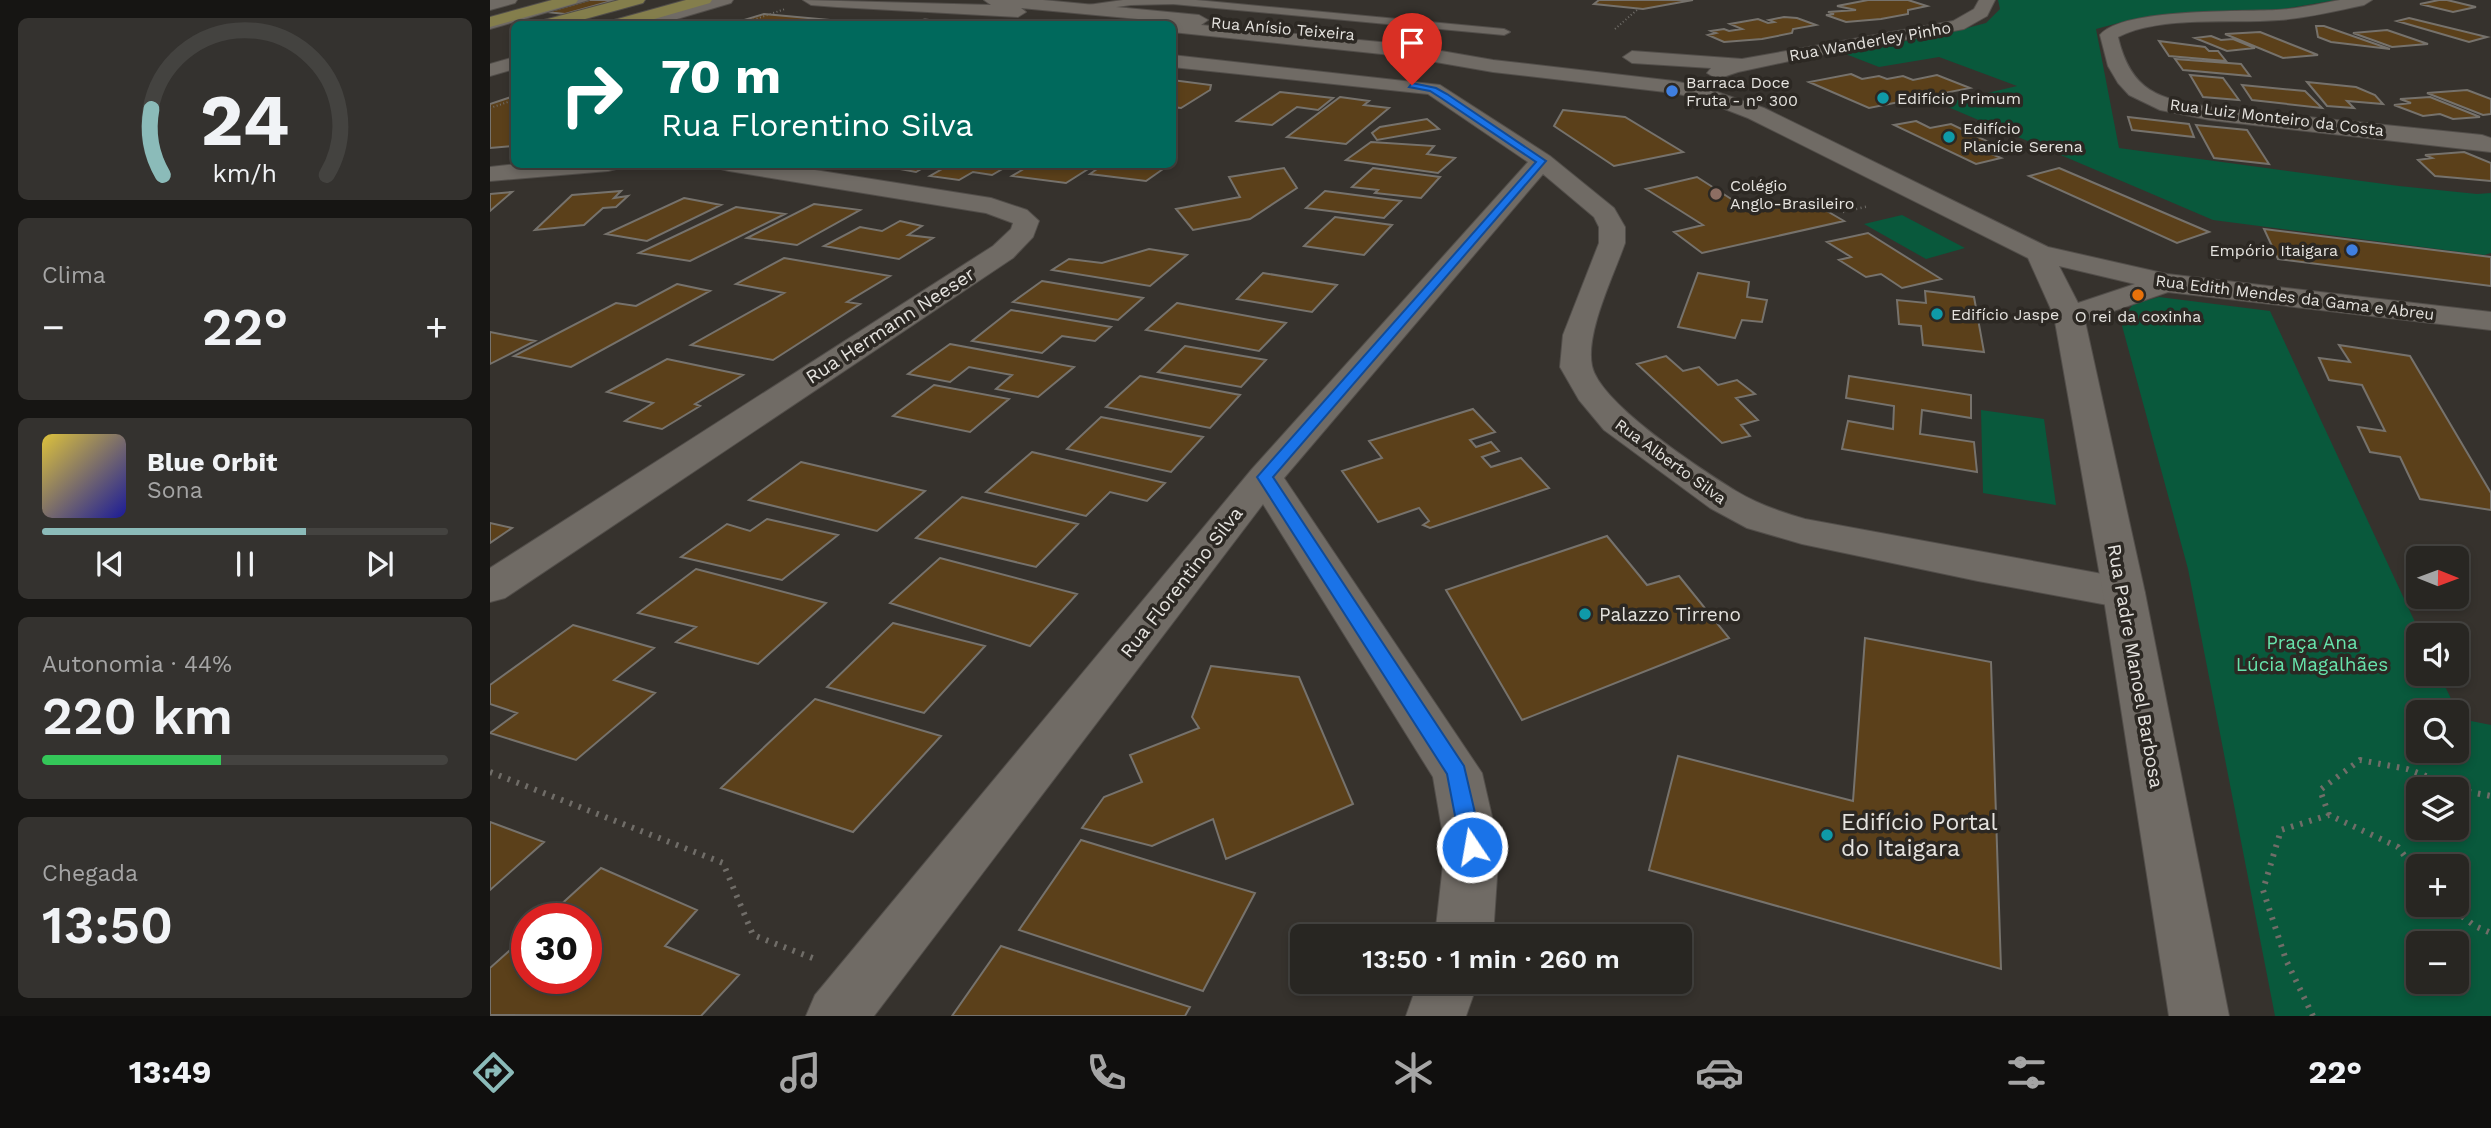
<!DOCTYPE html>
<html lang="pt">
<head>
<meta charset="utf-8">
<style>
  body { margin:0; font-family:"Work Sans",sans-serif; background:#34322f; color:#f1f3f6; height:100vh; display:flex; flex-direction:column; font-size:26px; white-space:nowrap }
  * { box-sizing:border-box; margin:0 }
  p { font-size:23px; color:#a5a5a5 }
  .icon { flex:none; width:38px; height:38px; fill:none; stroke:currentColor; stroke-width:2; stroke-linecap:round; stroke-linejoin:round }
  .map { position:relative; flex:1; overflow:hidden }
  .details { display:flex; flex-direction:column; gap:18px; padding:18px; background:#161513; width:490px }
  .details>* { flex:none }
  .guide { position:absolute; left:21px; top:21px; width:665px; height:147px; border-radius:10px; box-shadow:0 4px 10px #0003,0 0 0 2px #444340; background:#00695c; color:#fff; overflow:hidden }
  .needle { width:46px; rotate:91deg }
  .fabs { position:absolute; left:1916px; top:546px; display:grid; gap:14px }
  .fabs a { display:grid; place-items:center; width:63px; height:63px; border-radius:10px; background:#282622; box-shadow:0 4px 10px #0003,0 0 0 2px #444340; font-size:35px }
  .speed { position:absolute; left:21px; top:903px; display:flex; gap:14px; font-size:35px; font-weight:700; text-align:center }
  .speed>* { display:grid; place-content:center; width:91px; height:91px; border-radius:50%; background:#282622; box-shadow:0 4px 10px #0003,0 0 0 2px #444340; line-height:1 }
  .speed .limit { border:10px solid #d22; background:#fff; color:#111 }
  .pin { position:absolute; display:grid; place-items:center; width:60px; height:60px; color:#fff; margin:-72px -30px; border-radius:50% 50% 50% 0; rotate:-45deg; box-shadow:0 0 7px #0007 }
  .pin .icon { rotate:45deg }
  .me { position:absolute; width:77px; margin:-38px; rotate:348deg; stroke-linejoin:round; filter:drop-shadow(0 0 5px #0008) }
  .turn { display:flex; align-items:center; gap:24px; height:147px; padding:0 35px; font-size:32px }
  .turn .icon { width:91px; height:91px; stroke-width:2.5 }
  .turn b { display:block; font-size:49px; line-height:60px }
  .big { font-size:52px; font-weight:600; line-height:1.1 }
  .details .widget { flex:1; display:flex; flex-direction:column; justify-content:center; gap:10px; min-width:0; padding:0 24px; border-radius:10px; background:#34322f }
  .details .dial { align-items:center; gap:0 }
  .dial svg { height:182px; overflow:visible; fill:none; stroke:#444340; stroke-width:7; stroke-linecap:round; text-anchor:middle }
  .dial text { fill:#f1f3f6; stroke:none }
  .song { display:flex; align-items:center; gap:21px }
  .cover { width:84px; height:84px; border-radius:10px; background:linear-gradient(135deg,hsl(50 70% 55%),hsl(240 70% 35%)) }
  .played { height:7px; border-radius:4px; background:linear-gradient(90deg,#8bbbb9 65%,#444340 65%) }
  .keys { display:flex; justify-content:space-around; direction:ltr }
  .heat { display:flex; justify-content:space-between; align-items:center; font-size:38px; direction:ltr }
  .charge { height:10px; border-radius:5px; background:linear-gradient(90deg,#34c759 44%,#444340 0) }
  .trip { position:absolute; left:800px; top:924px; width:402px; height:70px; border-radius:10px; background:#282622; box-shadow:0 4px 10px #0003,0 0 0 2px #444340; font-weight:600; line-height:70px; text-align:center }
  .dock { display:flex; height:112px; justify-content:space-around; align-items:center; background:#100f0e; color:#a5a5a5 }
  .dock .icon { width:49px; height:49px }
  .dock .selected { color:#8bbbb9 }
  .dock b { font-size:32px; color:#f1f3f6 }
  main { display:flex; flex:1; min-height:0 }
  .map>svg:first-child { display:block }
</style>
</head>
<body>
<main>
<section class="details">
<div class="widget dial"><svg viewBox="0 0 100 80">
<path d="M14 69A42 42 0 1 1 86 69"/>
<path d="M14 69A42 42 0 0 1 9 40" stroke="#8bbbb9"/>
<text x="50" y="56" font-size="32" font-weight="700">24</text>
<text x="50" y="72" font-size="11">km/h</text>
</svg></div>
<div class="widget"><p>Clima</p>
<div class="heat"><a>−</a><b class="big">22°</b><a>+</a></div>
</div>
<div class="widget">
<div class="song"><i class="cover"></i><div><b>Blue Orbit</b><p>Sona</p></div></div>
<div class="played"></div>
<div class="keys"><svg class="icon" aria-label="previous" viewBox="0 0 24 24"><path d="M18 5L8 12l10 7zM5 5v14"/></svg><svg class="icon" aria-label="pause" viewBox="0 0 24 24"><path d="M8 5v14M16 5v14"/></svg><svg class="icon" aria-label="next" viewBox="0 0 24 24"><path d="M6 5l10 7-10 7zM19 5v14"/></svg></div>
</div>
<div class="widget"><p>Autonomia · 44%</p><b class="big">220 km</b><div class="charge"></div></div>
<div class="widget"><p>Chegada</p><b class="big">13:50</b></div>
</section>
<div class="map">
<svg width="2001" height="1016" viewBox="0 0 2001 1016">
  <rect width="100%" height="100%" fill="#36322d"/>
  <path fill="#09593c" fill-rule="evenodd" d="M1508,0H1846L1788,10L1632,22L1606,29L1629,148L1909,186L1987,194L2001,193V253L1994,255L1723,220L1451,104L1527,86L1449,57L1389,67L1353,53L1466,31L1496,23L1510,9Z
    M1412,215L1475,248L1436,259L1374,224Z
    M1669,297L1780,311L1931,635H1928V674H1949L1971,719L2001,725V1016H1785L1698,569L1631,322L1643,304ZM1928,712H1967V751H1928ZM1928,789H1967V828H1928ZM1928,866H1967V905H1928ZM1928,943H1967V982H1928Z
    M1491,410L1554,419L1566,505L1493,493Z"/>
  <path fill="#5b401a" stroke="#76726c" stroke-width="2" d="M99,0H125L75,14L57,12Z
    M1109,0H1203L1153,9L1104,4Z
    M1378,0H1418L1437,6L1418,10V14L1391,19L1356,22L1336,15L1344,14L1338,12L1366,10L1347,6Z
    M1949,0H1957L1986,7L1963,12L1930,4Z
    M274,14L384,24H241Z
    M1294,17L1307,18L1326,25L1303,29L1302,33L1272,39L1234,42L1218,35L1226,33L1221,31L1234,29L1239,31L1252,29L1240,24L1268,19L1278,23L1284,22L1279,20Z
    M1919,18L1997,37L1979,42L1907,21Z
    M1826,26H1834L1900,49L1841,42L1828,37Z
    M1897,30L1938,44L1902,47L1863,33Z
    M1770,32L1828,55L1793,58L1735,34Z
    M1721,36L1731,40L1743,39L1765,48L1737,51L1705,38Z
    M1669,41L1715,47L1719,51H1728L1736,61L1679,56Z
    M1685,59L1751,64L1760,76L1693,70Z
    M1361,74L1372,79L1389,76L1397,79L1413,76L1423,80L1447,75L1480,88L1379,108L1319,82Z
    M1700,75L1733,78L1749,100L1713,97Z
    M682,80L721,85L720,90L691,108L682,107Z
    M1817,82L1866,87L1885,95L1893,104L1857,101L1864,108L1837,106Z
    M1752,85L1815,91L1832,108L1762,100Z
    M1977,90L2001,99V114L1993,115L1937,93Z
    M790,92L843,98L828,110L807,107L782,125L747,121Z
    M24,96V146L0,148V104Z
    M850,97L879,101L874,105L899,108L856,144L797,137Z
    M1940,97L1990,117L1963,119L1950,114L1933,116L1904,105L1921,103L1910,99Z
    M1073,110L1135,117L1193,152L1124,166L1064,126Z
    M1638,117L1699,124L1704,137L1642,130Z
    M937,119L949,129L887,140L882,133L890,127Z
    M1426,121L1440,128L1461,124L1505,145L1490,149L1511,158L1486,164L1404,125Z
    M1706,125L1757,130L1779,164L1724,158Z
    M881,142L944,146L937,154L965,158L948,173L856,160Z
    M1974,152L2001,163V181L1945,176L1928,160L1942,158L1935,155Z
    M383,164H440L426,172Z
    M461,164H521L502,175L483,172L469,180L440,176Z
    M542,164H606L576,183L522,176Z
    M614,164H655L676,167L656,181L600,174Z
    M794,168L807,188L760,219L703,230L686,209L750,197L739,177Z
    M883,168L950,177L931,198L885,193L888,190L862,187Z
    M1569,168L1719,232L1687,243L1539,176Z
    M1207,177L1263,213L1318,200L1354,221L1212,253L1184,232L1213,225L1156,189Z
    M131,191L124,198L138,196L126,207L113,208L94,225L45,230L82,195Z
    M835,191L911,201L894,218L816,208Z
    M22,192L0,211V194Z
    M194,198L231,205L157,241L116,234Z
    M324,204L370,210L307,245L257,238Z
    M246,207L295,214L200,261L149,253Z
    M845,217L902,225L874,255L814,246Z
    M410,221L432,226L418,235L443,238L409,259L334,246L370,227L392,231Z
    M1774,229L2001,257V286L1788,259Z
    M1378,233L1451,279L1412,288L1391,274L1376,277L1349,260L1361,257L1337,242Z
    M659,249L697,255L660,286L562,270L579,259L612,263Z
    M294,258L400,276L357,302L370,304L283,360L201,345L294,293L246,284Z
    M773,273L847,285L822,312L747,299Z
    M1208,273L1259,282L1257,297L1277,300L1272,322L1252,320L1245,338L1188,327Z
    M552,281L653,298L628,320L523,302Z
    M187,284L220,291L81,367L24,356L126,303L146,306Z
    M1435,291L1484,297L1494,352L1433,345L1431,326L1409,324L1407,300L1436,303Z
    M687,303L796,323L769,351L656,330Z
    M521,310L621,327L605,341L572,336L552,353L482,341Z
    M0,332L45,341L0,364Z
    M460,344L584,367L548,397L506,389L522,375L479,367L460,382L418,374Z
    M1849,345L1920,356L2001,493V510L1930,499L1910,457L1880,452L1868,427L1895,431L1872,385L1839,380L1829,358L1860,362Z
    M695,346L776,360L751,387L668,372Z
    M1176,356L1193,371L1209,367L1228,385L1247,380L1265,394L1246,398L1268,420L1251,425L1260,436L1232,443L1147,364Z
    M177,359L253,375L205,404L210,406L172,429L135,421L163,403L117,392Z
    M650,376L750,395L720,428L616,407Z
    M1359,376L1481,395V418L1432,410L1430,434L1484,442L1487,472L1352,449L1358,421L1403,429L1404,406L1356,398Z
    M444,385L519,399L480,432L403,416Z
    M983,409L1005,432L980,440L986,447L1001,442L1009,451L992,457L1001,467L1031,458L1059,488L940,528L933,525L939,521L929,508L888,522L852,471L892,458L879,441Z
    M611,417L713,437L681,472L577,449Z
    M542,452L675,483L657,501L620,492L596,516L496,492Z
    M311,462L435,491L387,531L259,500Z
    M472,497L588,524L546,567L426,538Z
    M277,519L348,535L292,580L191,557L237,524L260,531Z
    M0,523L22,528L0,543Z
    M1117,536L1157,585L1189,576L1239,638L1032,720L956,590Z
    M450,558L587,594L540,646L400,603Z
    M206,569L336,603L268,664L186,642L206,627L148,613Z
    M403,623L495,646L434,713L337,687Z
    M83,625L164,648L124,680L165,693L86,760L0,733L27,713L0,704V685Z
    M1375,638L1501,662L1511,969L1159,870L1188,756L1363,801Z
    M721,666L809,677L863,804L736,859L723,819L662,846L592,828L614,797L652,782L640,755L709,728L702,717Z
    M325,699L451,736L363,832L231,788Z
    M0,822L54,842L0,890Z
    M591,840L765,893L713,991L529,930Z
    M111,868L207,910L175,946L249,975L211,1016L0,1015V968L37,935V978H96V919H55Z
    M511,946L700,1007L695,1016H462Z"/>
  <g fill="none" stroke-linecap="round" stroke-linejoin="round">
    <g stroke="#524e4a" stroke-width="2">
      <path id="service" d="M82,0H99L0,29V23Z
        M633,0H706L1014,29L1020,32L1014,35L683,4L641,5L591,12L586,9L591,6Z
        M435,19L439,20V24H424Z"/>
    </g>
    <g stroke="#524e4a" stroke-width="2">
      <path id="minor" d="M1850,0H1882L1874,5C1846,11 1817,18 1789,20C1741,24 1672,15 1628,37C1641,92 1669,99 1720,107L1992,135L2001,138V152L1720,120L1670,110L1639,95L1628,83L1618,66L1610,35C1632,8 1750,12 1786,10C1807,9 1829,4 1850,0Z
        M682,55L950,85L1060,156L1124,208L1135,227V243C1124,275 1095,333 1102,366C1110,404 1212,470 1246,491C1267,504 1291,512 1315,519L1634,578L1649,583L1655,593L1649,603L1634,608L1488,581L1312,544L1257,528L1220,508L1114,430L1089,400L1070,367L1073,335L1109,243V227L1104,217L1053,174L794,478L992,773L1009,847L1003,936H945L955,847L943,777L773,504L384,1016H316L325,995L762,469L1038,162L938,94L682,67Z
        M28,164H129L126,169L118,171L0,181V167Z
        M228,164H287L501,198L537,210L549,221L543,237L523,258L15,598L0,602V568L503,246L521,229L523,223L496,213L239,171L231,169Z
        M928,982H988L976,1016H916Z"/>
    </g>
    <g stroke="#524e4a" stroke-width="2">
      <path id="tertiary" d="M0,0H27L25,3L0,10Z
        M217,0H243L241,3L170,24H144L147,20Z
        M313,0L501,5L494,0H553L709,15L718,20L711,25L911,44L1003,60L1184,81L1212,87L1274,108L1558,247L1677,274L2001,312V330L1678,292L1595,321L1655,593L1739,1016H1679L1613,593L1564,316L1538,258L1258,118L1206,98L1184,93L1003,72L911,56L682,32V24H675L680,22L531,8L536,12L528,17L347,7L321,5ZM1569,266L1645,284L1588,303Z
        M1489,0H1505L1497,16L1474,29L1318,57L1248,72L1227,79L1217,73L1221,68L1142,63L1133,57L1142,51L1252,59L1463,21L1484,9Z
        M24,57V69L0,76V64Z"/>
    </g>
    <g stroke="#524e4a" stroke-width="2">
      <path id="primary" d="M62,0H88L86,3L0,27V17Z
        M129,0H155L153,3L77,24H51L54,20Z
        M196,0H222L220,3L147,24H121L124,20Z"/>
    </g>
    <path stroke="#706d68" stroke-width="2" stroke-dasharray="1 2.5" stroke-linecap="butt" d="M260,21L295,9
      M1125,29L1148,9
      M0,108L24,100"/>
    <path stroke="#706d68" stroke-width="2.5" stroke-dasharray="1 3.5" stroke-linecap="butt" d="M1353,212L1379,206"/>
    <path stroke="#706d68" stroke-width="6" stroke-dasharray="2.5 7" stroke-linecap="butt" d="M0,772L233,863L263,935L325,959
      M1839,815L1830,790L1870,760L1917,769L1980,792L2001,796
      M1957,905L1985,926L2001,933
      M1823,1016L1796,960L1773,890L1791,830L1839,815L1908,847L1928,874"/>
    <use href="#service" fill="#706b65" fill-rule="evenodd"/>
    <use href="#minor" fill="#706b65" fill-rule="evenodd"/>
    <use href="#tertiary" fill="#706b65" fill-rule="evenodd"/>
    <use href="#primary" fill="#847e4c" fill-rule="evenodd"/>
  </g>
  <path fill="#1a73e8" stroke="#114b97" stroke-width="2" d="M922,83L946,88L957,94L1056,161L783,477L974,766L993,847L990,854L982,857L975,854L971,847L957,774L767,477L1046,162L951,98L940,91L919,87Z"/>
  <g fill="#3f7fe0" stroke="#2c2823" stroke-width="2.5">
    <circle cx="1182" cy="91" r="7"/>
    <circle cx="1862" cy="250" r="7"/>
  </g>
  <g fill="#0f9aa8" stroke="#2c2823" stroke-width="2.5">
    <circle cx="1393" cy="98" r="7"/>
    <circle cx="1459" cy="137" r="7"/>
    <circle cx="1447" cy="314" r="7"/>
    <circle cx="1095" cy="614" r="7"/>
    <circle cx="1337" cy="835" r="7"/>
  </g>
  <circle fill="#8d6e63" stroke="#2c2823" stroke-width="2.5" cx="1226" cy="194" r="7"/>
  <circle fill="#e8710a" stroke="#2c2823" stroke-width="2.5" cx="1648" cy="295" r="7"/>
  <g text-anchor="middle" stroke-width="7" stroke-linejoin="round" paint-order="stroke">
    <g font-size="16" fill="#e5e3df" stroke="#2c2823">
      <text transform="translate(793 28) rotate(5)" y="6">Rua Anísio Teixeira</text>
      <text transform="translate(1380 41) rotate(-10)" y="6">Rua Wanderley Pinho</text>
      <text transform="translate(1787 117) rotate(7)" y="6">Rua Luiz Monteiro da Costa</text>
      <text transform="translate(1805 297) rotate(7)" y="6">Rua Edith Mendes da Gama e Abreu</text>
      <text transform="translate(1181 461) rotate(36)" y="6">Rua Alberto Silva</text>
    </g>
    <g font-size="16" fill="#e5e3df" stroke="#2c2823" text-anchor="start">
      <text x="1196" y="88">Barraca Doce<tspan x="1196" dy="18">Fruta - n° 300</tspan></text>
      <text x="1407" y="104">Edifício Primum</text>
      <text x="1473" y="134">Edifício<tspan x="1473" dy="18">Planície Serena</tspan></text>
      <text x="1240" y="191">Colégio<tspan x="1240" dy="18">Anglo-Brasileiro</tspan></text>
      <text x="1848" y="256" text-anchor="end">Empório Itaigara</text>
      <text x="1461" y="320">Edifício Jaspe</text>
      <text x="1648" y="322" text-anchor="middle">O rei da coxinha</text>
    </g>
    <g font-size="19" fill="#e5e3df" stroke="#2c2823">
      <text transform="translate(400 325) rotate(-33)" y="7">Rua Hermann Neeser</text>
      <text transform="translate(691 582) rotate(-52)" y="7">Rua Florentino Silva</text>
      <text transform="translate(1646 666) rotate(80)" y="7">Rua Padre Manoel Barbosa</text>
    </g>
    <g font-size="19" fill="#e5e3df" stroke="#2c2823" text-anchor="start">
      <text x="1109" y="621">Palazzo Tirreno</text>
    </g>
    <g font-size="19" fill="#67e4ac" stroke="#2c2823">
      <text x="1822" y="649">Praça Ana<tspan x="1822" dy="22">Lúcia Magalhães</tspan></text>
    </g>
    <g font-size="23" fill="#e5e3df" stroke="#2c2823" text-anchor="start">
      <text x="1351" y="830">Edifício Portal<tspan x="1351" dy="26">do Itaigara</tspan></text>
    </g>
  </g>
</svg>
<div class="fabs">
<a><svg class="needle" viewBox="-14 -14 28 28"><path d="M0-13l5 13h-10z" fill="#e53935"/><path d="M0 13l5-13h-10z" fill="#a5a5a5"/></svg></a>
<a><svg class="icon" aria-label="sound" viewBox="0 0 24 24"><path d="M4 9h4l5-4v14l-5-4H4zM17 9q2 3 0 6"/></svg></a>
<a><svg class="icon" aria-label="search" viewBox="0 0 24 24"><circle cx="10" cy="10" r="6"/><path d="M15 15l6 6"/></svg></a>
<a><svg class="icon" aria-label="layers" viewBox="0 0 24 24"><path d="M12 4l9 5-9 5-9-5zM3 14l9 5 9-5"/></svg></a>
<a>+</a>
<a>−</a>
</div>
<div class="speed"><div class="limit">30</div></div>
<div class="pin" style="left:922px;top:85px;background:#d93025"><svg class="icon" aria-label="arrive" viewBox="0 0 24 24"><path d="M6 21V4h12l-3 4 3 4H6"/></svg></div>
<svg class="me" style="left:982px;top:847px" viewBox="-20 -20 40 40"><circle r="17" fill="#1a73e8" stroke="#fff" stroke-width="3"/><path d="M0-11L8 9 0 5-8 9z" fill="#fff"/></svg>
<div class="trip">13:50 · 1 min · 260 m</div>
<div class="guide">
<div class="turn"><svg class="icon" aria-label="right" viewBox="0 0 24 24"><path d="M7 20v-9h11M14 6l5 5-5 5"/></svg><div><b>70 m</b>Rua Florentino Silva</div></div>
</div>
</div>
</main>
<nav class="dock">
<b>13:49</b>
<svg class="icon selected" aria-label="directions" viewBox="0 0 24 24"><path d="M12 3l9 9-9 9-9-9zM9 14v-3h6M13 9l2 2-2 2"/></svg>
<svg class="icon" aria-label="music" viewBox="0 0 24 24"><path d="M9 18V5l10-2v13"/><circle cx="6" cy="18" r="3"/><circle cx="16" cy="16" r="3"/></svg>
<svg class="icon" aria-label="phone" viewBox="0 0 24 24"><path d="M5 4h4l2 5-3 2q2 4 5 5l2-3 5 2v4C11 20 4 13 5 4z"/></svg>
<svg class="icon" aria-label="climate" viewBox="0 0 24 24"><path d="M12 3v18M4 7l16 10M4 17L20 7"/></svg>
<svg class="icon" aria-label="car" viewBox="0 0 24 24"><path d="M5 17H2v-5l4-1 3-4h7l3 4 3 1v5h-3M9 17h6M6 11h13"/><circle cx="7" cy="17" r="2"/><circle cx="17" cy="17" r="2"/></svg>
<svg class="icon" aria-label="filters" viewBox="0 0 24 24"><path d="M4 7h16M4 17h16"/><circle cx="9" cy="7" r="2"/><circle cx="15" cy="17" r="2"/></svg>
<b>22°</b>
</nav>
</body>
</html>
